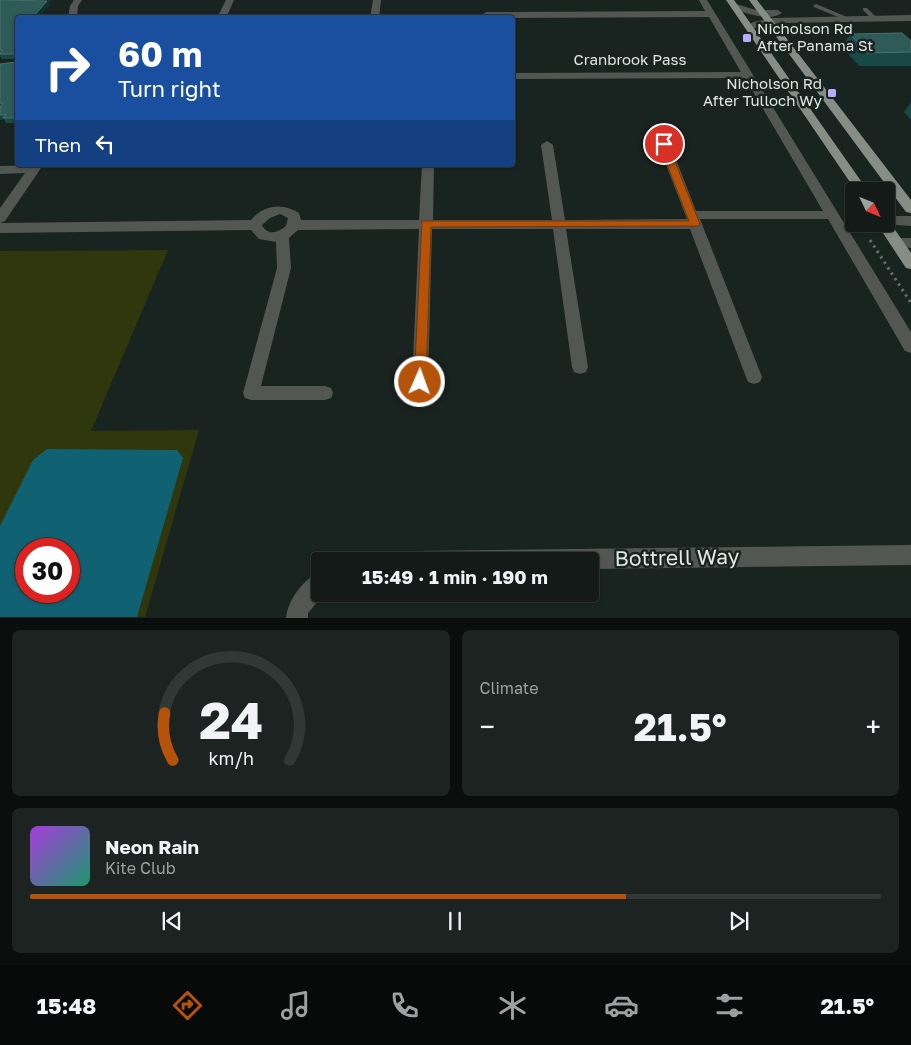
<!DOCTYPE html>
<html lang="en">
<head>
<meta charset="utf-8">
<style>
  body { margin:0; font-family:"Golos Text",sans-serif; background:#1c2320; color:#f1f3f6; height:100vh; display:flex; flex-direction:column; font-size:19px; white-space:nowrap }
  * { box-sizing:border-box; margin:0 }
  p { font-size:16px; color:#9da1a1 }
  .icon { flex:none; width:28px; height:28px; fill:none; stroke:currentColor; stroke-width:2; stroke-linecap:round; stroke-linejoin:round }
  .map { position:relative; height:618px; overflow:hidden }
  .sheet { display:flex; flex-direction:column; gap:12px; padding:12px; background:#0a0e0d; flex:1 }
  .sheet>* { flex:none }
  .top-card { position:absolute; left:15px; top:15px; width:500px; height:152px; border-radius:5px; box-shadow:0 1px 4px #0004,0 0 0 1px #323836; background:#1a4fa0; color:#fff; overflow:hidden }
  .needle { width:32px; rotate:133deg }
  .fabs { position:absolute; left:845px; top:182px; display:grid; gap:10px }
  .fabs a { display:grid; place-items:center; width:50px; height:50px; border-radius:5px; background:#131a17; box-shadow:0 1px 4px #0004,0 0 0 1px #323836; font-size:25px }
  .speed { position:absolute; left:15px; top:538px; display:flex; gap:10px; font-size:25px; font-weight:700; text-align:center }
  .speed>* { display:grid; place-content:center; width:65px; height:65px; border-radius:50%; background:#131a17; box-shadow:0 1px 4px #0004,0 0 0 1px #323836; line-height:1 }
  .speed .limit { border:8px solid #d22; background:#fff; color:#111 }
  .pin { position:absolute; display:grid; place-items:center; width:42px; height:42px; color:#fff; margin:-21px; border:2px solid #fff; border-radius:50%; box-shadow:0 1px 5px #0007 }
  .me { position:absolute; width:55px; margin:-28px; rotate:2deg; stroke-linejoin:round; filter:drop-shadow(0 0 4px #0008) }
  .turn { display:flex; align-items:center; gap:18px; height:105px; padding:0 20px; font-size:22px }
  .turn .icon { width:65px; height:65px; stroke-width:2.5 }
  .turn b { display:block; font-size:35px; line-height:42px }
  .then { display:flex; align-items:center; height:48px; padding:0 20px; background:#0003; gap:10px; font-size:19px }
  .big { font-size:38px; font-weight:700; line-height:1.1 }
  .sheet .widget { flex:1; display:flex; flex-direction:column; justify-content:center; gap:8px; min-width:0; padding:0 18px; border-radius:8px; background:#1c2320 }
  .sheet .dial { align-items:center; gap:0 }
  .dial svg { height:130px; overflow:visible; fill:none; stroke:#323836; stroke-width:7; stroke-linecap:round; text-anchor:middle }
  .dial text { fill:#f1f3f6; stroke:none }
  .song { display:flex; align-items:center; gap:15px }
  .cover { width:60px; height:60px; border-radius:8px; background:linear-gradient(135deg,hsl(280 70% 55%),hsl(160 70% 35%)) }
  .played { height:5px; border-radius:2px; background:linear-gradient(90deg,#b45309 70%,#323836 70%) }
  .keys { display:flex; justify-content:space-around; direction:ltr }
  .heat { display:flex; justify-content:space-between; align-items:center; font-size:28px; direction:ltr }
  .sheet .tiles { flex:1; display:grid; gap:12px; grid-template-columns:1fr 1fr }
  .widget:last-child { grid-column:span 2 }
  .trip { position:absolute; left:311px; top:552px; width:288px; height:50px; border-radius:5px; background:#131a17; box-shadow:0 1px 4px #0004,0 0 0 1px #323836; font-weight:700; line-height:50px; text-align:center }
  .tab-bar { display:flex; height:80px; justify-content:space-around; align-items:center; background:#080a09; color:#9da1a1 }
  .tab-bar .icon { width:35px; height:35px }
  .tab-bar .selected { color:#b45309 }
  .tab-bar b { font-size:22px; color:#f1f3f6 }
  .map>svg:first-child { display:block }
</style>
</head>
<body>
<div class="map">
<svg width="911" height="618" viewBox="0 0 911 618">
  <rect width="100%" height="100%" fill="#19231f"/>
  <path fill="#30370c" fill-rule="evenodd" d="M168,250L91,431L199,430L145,617H0V251ZM26,549H69V591H26Z"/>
  <path fill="#106172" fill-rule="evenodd" d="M47,449L177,450L183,458L137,617H0V526L33,460ZM26,549H69V591H26Z"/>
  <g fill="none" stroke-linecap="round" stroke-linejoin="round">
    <path stroke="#646d69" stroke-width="3" stroke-dasharray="2.5 4" stroke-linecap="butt" d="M870,240L911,303"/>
    <path fill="#535753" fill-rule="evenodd" d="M816,4L847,17L848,18L843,19L814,7L813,6Z
      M863,8H867L876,17V19H872L863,10Z"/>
    <path fill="#535753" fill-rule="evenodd" d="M74,0H82L78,6L77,18H68L70,6Z
      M226,0H234L226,18H217Z
      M373,0H381L379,18H370Z
      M699,0H707L911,332V353L905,351L828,219H700L762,377L760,382L754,384L748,382L746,377L690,229H566L588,367L586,372L580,374L574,372L572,367L553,229H432L428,382L426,387L420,389L414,387L412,382L419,229L298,230L289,238L291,268L261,386H325L331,388L333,393L331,398L325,400H251L245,398L243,393L277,268L276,242L259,239L251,230L0,233V223L251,220C263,205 283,202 299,213L301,220H419L422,165H434L433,220H552L541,145L547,141L553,145L565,220L687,219L658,144L664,140L670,144L696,211H823L745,78L512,79V73L741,72L709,17L485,18L482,15L486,12L705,11ZM280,214L288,218L286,226C278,233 267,236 262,225L270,218Z
      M736,4L756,10H778L782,13C770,22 746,13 733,9V5Z
      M911,15V21L781,23L764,25L749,30L744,27L753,22L773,18Z
      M43,165L5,221L0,223V208L25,173L0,174V166Z
      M886,216H911V226L881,224H886Z
      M898,238H911V248L893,246L891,243L893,240Z
      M911,545V565L590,569V561H403L406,554L413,551Z
      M320,572V594H324L308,613V618H286C288,600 304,578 320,572Z"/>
    <path fill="#868d86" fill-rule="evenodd" d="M726,0H734L868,191H856Z
      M749,0H757L911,200V213L906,212Z
      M886,220L889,221L911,253V269L906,268L877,224H886Z"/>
  </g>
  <path fill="#194947" d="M0,0L49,4L50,5L18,18V123H6L4,119L0,120V64L16,62V59H2L0,56Z
    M850,34L911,41V66H859L842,47Z
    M911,102V120L904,112Z"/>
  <path fill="#103330" d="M45,0H52L49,4L50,5L38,18H32Z"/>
  <path fill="#2e5a58" stroke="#4a706e" d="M0,0L47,1L32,18H18V70L15,74H18V118H3L6,114L0,115V107L3,103H0V64L16,62V54H0V53L3,50H0Z
    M902,33L911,41V52L867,53L850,34Z"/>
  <path fill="#b45309" stroke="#753606" d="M664,141L668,144L700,224L699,226L431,227L426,382L424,386L420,387L416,386L414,382L422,221H689L659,144Z"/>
  <g fill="#b6acf8" stroke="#19231f" stroke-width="2">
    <rect x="742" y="33" width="10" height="10" rx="2.5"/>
    <rect x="827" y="88" width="10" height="10" rx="2.5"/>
  </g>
  <g text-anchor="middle" stroke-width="5" stroke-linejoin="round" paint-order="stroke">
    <g font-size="15" fill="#e0e7e4" stroke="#19231f" text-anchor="start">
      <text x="757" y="34">Nicholson Rd<tspan x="757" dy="17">After Panama St</tspan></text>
      <text x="822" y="89" text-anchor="end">Nicholson Rd<tspan x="822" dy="17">After Tulloch Wy</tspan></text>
    </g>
    <g font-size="15" fill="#e0e7e4" stroke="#19231f">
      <text x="630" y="65">Cranbrook Pass</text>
    </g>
    <g font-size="21" fill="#e0e7e4" stroke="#19231f">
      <text transform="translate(677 558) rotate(-1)" y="7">Bottrell Way</text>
    </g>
  </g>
</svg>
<div class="fabs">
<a><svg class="needle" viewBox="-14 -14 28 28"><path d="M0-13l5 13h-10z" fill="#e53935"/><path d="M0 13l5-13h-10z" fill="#9da1a1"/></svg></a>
</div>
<div class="speed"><div class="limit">30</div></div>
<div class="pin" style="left:664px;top:144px;background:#d93025"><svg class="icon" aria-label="arrive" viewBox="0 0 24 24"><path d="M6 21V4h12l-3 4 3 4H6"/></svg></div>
<svg class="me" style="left:420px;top:382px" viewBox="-20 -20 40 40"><circle r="17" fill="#b45309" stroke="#fff" stroke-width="3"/><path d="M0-11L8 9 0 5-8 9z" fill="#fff"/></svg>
<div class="trip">15:49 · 1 min · 190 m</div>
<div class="top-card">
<div class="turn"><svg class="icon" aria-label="right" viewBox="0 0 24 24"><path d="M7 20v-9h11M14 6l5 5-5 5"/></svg><div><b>60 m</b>Turn right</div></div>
<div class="then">Then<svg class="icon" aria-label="left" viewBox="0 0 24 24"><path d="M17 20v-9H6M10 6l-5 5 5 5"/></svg></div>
</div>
</div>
<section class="sheet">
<div class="tiles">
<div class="widget dial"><svg viewBox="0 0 100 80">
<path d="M14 69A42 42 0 1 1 86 69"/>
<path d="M14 69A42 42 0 0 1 9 40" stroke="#b45309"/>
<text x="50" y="56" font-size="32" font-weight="700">24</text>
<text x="50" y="72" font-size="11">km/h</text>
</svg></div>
<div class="widget"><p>Climate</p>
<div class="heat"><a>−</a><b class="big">21.5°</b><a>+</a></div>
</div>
<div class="widget">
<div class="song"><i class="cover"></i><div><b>Neon Rain</b><p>Kite Club</p></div></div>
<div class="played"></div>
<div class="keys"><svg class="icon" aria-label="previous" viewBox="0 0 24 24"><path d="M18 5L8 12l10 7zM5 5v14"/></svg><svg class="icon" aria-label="pause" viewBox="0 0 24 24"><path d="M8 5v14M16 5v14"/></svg><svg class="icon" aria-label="next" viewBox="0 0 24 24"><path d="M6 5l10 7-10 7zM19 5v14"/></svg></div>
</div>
</div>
</section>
<nav class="tab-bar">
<b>15:48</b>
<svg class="icon selected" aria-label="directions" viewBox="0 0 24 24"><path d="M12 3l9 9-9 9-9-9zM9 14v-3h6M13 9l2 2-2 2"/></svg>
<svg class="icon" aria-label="music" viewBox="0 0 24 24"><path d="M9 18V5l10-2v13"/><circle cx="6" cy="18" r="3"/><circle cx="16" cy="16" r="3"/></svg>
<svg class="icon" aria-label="phone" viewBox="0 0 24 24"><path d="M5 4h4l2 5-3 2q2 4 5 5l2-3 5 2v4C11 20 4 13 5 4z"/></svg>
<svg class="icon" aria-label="climate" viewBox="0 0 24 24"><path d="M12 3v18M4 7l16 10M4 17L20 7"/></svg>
<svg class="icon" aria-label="car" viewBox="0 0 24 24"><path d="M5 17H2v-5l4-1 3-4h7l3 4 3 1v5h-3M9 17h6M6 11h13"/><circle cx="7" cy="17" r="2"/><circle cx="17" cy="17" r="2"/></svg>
<svg class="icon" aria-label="filters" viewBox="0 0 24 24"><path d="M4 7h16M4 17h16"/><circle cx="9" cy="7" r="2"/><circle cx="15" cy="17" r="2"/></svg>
<b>21.5°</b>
</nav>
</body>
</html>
